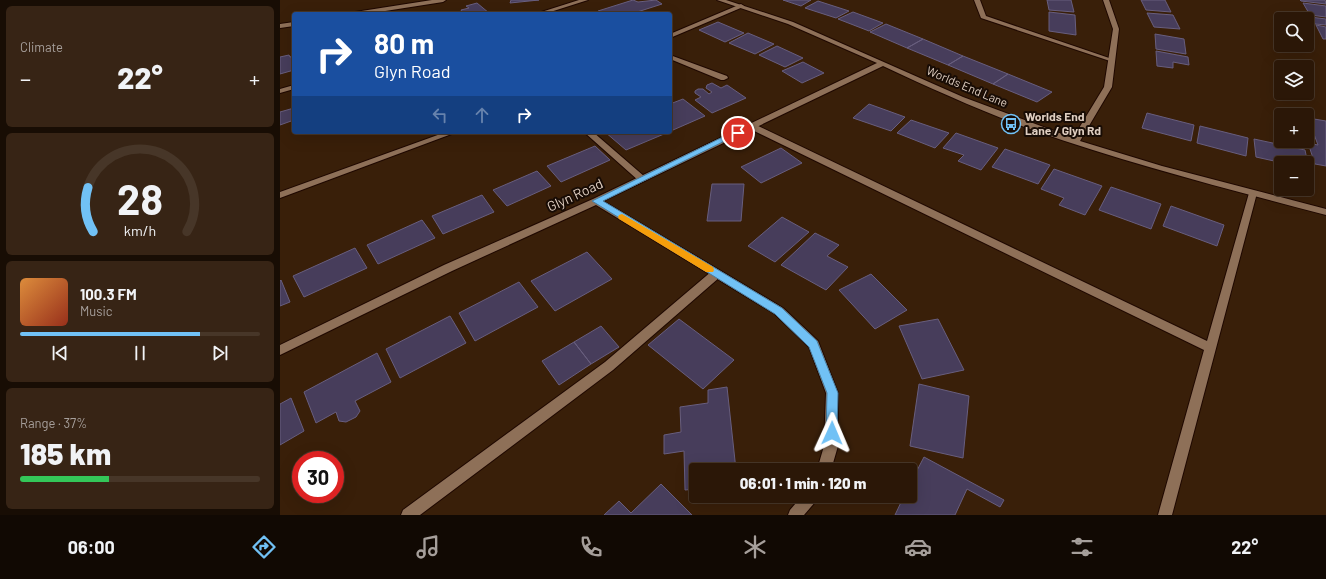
<!DOCTYPE html>
<html lang="en">
<head>
<meta charset="utf-8">
<style>
  body { margin:0; font-family:Barlow,sans-serif; background:#372415; color:#f1f3f6; height:100vh; display:flex; flex-direction:column; font-size:15px; white-space:nowrap }
  * { box-sizing:border-box; margin:0 }
  p { font-size:13px; color:#a69f9b }
  .icon { flex:none; width:22px; height:22px; fill:none; stroke:currentColor; stroke-width:2; stroke-linecap:round; stroke-linejoin:round }
  .map { position:relative; flex:1; overflow:hidden }
  .panel { display:flex; flex-direction:column; gap:6px; padding:6px; background:#180d04; width:280px }
  .panel>* { flex:none }
  .guide { position:absolute; left:12px; top:12px; width:380px; height:122px; border-radius:4px; box-shadow:0 4px 16px #0002,0 0 0 1px #473628; background:#1a4fa0; color:#fff; overflow:hidden }
  .controls { position:absolute; left:994px; top:12px; display:grid; gap:8px }
  .controls a { display:grid; place-items:center; width:40px; height:40px; border-radius:4px; background:#2b1707; box-shadow:0 4px 16px #0002,0 0 0 1px #473628; font-size:20px }
  .speed { position:absolute; left:12px; top:451px; display:flex; gap:8px; font-size:20px; font-weight:700; text-align:center }
  .speed>* { display:grid; place-content:center; width:52px; height:52px; border-radius:50%; background:#2b1707; box-shadow:0 4px 16px #0002,0 0 0 1px #473628; line-height:1 }
  .speed .limit { border:6px solid #d22; background:#fff; color:#111 }
  .pin { position:absolute; display:grid; place-items:center; width:34px; height:34px; color:#fff; margin:-17px; border:2px solid #fff; border-radius:50%; box-shadow:0 1px 4px #0007 }
  .me { position:absolute; width:44px; margin:-22px; rotate:1deg; stroke-linejoin:round; filter:drop-shadow(0 0 3px #0008) }
  .turn { display:flex; align-items:center; gap:14px; height:84px; padding:0 16px; font-size:18px }
  .turn .icon { width:52px; height:52px; stroke-width:2.5 }
  .turn b { display:block; font-size:28px; line-height:34px }
  .lanes { display:flex; align-items:center; height:38px; padding:0 16px; background:#0003; justify-content:center; gap:20px; direction:ltr }
  .lanes .off { opacity:.35 }
  .big { font-size:30px; font-weight:800; line-height:1.1 }
  .panel .widget { flex:1; display:flex; flex-direction:column; justify-content:center; gap:6px; min-width:0; padding:0 14px; border-radius:6px; background:#372415 }
  .panel .dial { align-items:center; gap:0 }
  .dial svg { height:104px; overflow:visible; fill:none; stroke:#473628; stroke-width:7; stroke-linecap:round; text-anchor:middle }
  .dial text { fill:#f1f3f6; stroke:none }
  .song { display:flex; align-items:center; gap:12px }
  .cover { width:48px; height:48px; border-radius:6px; background:linear-gradient(135deg,hsl(30 70% 55%),hsl(10 70% 35%)) }
  .played { height:4px; border-radius:2px; background:linear-gradient(90deg,#71c1f5 75%,#473628 75%) }
  .keys { display:flex; justify-content:space-around; direction:ltr }
  .heat { display:flex; justify-content:space-between; align-items:center; font-size:22px; direction:ltr }
  .charge { height:6px; border-radius:3px; background:linear-gradient(90deg,#34c759 37%,#473628 0) }
  .trip { position:absolute; left:409px; top:463px; width:228px; height:40px; border-radius:4px; background:#2b1707; box-shadow:0 4px 16px #0002,0 0 0 1px #473628; font-weight:800; line-height:40px; text-align:center }
  .tabs { display:flex; height:64px; justify-content:space-around; align-items:center; background:#110903; color:#a69f9b }
  .tabs .icon { width:28px; height:28px }
  .tabs .on { color:#71c1f5 }
  .tabs b { font-size:18px; color:#f1f3f6 }
  main { display:flex; flex:1; min-height:0 }
  .map>svg:first-child { display:block }
</style>
</head>
<body>
<main>
<section class="panel">
<div class="widget"><p>Climate</p>
<div class="heat"><a>−</a><b class="big">22°</b><a>+</a></div>
</div>
<div class="widget dial"><svg viewBox="0 0 100 80">
<path d="M14 69A42 42 0 1 1 86 69"/>
<path d="M14 69A42 42 0 0 1 10 35" stroke="#71c1f5"/>
<text x="50" y="56" font-size="32" font-weight="700">28</text>
<text x="50" y="72" font-size="11">km/h</text>
</svg></div>
<div class="widget">
<div class="song"><i class="cover"></i><div><b>100.3 FM</b><p>Music</p></div></div>
<div class="played"></div>
<div class="keys"><svg class="icon" aria-label="previous" viewBox="0 0 24 24"><path d="M18 5L8 12l10 7zM5 5v14"/></svg><svg class="icon" aria-label="pause" viewBox="0 0 24 24"><path d="M8 5v14M16 5v14"/></svg><svg class="icon" aria-label="next" viewBox="0 0 24 24"><path d="M6 5l10 7-10 7zM19 5v14"/></svg></div>
</div>
<div class="widget"><p>Range · 37%</p><b class="big">185 km</b><div class="charge"></div></div>
</section>
<div class="map">
<svg width="1046" height="515" viewBox="0 0 1046 515">
  <rect width="100%" height="100%" fill="#391f09"/>
  <path fill="#473d5b" stroke="#685e7e" d="M231,0H259L230,3Z
    M353,0L358,2L376,0L382,4L351,14L349,12L343,14H322L318,11Z
    M503,0H531L521,6Z
    M767,0H791L794,12L769,10Z
    M861,0H885L891,12L866,10Z
    M1020,0H1045L1046,4L1021,1Z
    M538,1L569,11L556,18L525,8Z
    M197,3L209,13L175,14L182,12L181,10L189,8L186,6Z
    M1023,3L1046,6V17L1030,15Z
    M573,12L603,23L589,31L558,19Z
    M769,12L795,15L796,35L769,31Z
    M867,13L893,15L900,29L874,27Z
    M1030,17L1046,19V25L1035,24Z
    M438,22L464,33L445,42L419,30Z
    M606,24L643,39L627,48L590,32Z
    M1036,25L1046,27V39H1043Z
    M468,33L494,44L475,54L449,43Z
    M875,34L904,39L906,54L876,49Z
    M643,39L683,56L668,65L627,48Z
    M497,46L523,58L505,67L479,55Z
    M876,51L908,57L909,65L893,62V68L877,66Z
    M9,55L10,57L14,56V70L0,74V57Z
    M683,56L728,74L713,84L668,65Z
    M523,62L544,73L522,83L502,71Z
    M728,74L772,92L757,102L713,84Z
    M432,83L441,88L447,85L466,98L432,113L415,100L421,97L415,93V91L418,89H423L429,94L432,92L426,88L427,85Z
    M403,99L425,116L393,130L390,128V109L392,108L390,104Z
    M589,104L625,117L611,131L573,118Z
    M14,108V120L0,125V112Z
    M867,113L914,125L911,141L862,128Z
    M1028,118L1046,121V166L1035,164L1028,143L1038,145Z
    M631,120L669,133L655,148L617,133Z
    M920,126L968,138L966,156L917,143Z
    M325,132H382L384,134L346,150Z
    M676,133L718,148L701,170L678,161L684,155L663,148Z
    M974,139L1025,150L1029,169L1027,168V163H1003L976,157Z
    M315,146L330,160L281,182L267,166Z
    M501,148L522,163L481,183L461,167Z
    M725,149L770,165L758,184L712,167Z
    M774,169L822,186L805,215L779,205L784,198L761,189Z
    M257,171L271,186L227,206L213,190Z
    M432,184H464L461,221H427Z
    M831,187L881,204L871,229L819,210Z
    M202,195L214,212L163,234L152,216Z
    M891,206L944,225L937,246L883,226Z
    M502,217L529,232L495,262L468,246Z
    M142,220L155,238L98,264L87,245Z
    M535,233L559,245L547,256L568,267L546,290L501,265Z
    M75,248L87,268L24,297L13,276Z
    M307,252L332,279L275,311L251,281Z
    M591,274L627,310L595,329L559,290Z
    M1,280L10,302L0,306V281Z
    M239,282L258,307L195,341L179,313Z
    M170,316L186,343L120,378L106,349Z
    M399,319L454,360L423,389L368,345Z
    M658,319L684,370L642,379L619,326Z
    M321,326L339,347L311,364L294,342Z
    M294,342L311,364L279,385L262,361Z
    M97,353L111,382L75,401L80,411L76,417L66,422L59,421L56,412L36,423L24,392Z
    M639,384L689,396L683,458L630,446Z
    M447,387L456,470H416V489L405,490L404,451L384,454V435L401,432L400,407L428,403V390Z
    M11,398L24,431L0,445V404Z
    M644,457L724,500L720,507L687,489L675,515H615L624,496H630V484Z
    M381,484L412,515H324L339,501L351,513Z"/>
  <g fill="none" stroke-linecap="round" stroke-linejoin="round">
    <g stroke="#1f0800" stroke-width="2">
      <path id="lane" d="M152,0H166L163,2L86,14H72L75,12Z
        M694,0H700L706,16L835,60L830,61L701,18Z
        M461,4L464,6L463,7L390,38V34Z
        M14,22V26L0,28V24Z
        M390,55L447,76L448,78L444,80H441L390,59Z
        M468,124H474L927,341L969,193L970,191H976L977,193L892,515H878L924,350L468,128Z
        M166,132H177L0,198V192Z
        M304,132H313L365,177L366,179L365,181H359Z
        M436,270L440,271L441,274L440,277L333,370L140,515H121L123,510L325,362L432,271Z"/>
    </g>
    <g stroke="#1f0800" stroke-width="2">
      <path id="street" d="M299,0H308L264,14H255Z
        M437,0H446L513,22L683,97L793,138L824,87L833,29L823,0H829L839,29L832,87L800,141L882,166L1046,209V215C948,189 849,164 753,130C701,111 652,89 603,66L323,201L503,308L538,341L558,393V446L551,470H537L544,446L546,393L529,347L495,314L316,205L172,271L0,355V345L164,265L313,199L597,63L508,24Z
        M14,85V89L0,93V89Z
        M522,496H538L536,501L524,515H508L510,510Z"/>
    </g>
    <use href="#lane" fill="#8e7058" fill-rule="evenodd"/>
    <use href="#street" fill="#8e7058" fill-rule="evenodd"/>
  </g>
  <path fill="#71c1f5" stroke="#497d9f" d="M455,131H460L461,133L323,201L502,308L537,341L558,393L557,433L556,437L552,439L547,437L546,433L547,393L529,347L495,314L312,201Z"/>
  <path fill="#f59e0b" d="M342,214L433,267L434,270L433,272H426L339,219L338,217L339,215Z"/>
  <defs>
    <g id="bus-ring" transform="scale(1)"><circle r="9.5" fill="#180c05" stroke="#71c1f5" stroke-width="1.5"/><path d="M-5-6H5V4H4V6H2V4H-2V6H-4V4H-5ZM-3.5-4V0h7V-4ZM-3.5 1.2v1.5H-2V1.2ZM2 1.2v1.5H3.5V1.2Z" fill="#71c1f5"/></g>
  </defs>
  <g fill-rule="evenodd">
    <use href="#bus-ring" x="731" y="124"/>
  </g>
  <g text-anchor="middle" stroke-width="4" stroke-linejoin="round" paint-order="stroke">
    <g font-size="12" fill="#dfcec1" stroke="#180c05">
      <text transform="translate(687 87) rotate(23)" y="4">Worlds End Lane</text>
    </g>
    <g font-size="12" font-weight="bold" fill="#dfcec1" stroke="#180c05" text-anchor="start">
      <text x="745" y="121">Worlds End<tspan x="745" dy="14">Lane / Glyn Rd</tspan></text>
    </g>
    <g font-size="14" fill="#dfcec1" stroke="#180c05">
      <text transform="translate(295 195) rotate(-25)" y="5">Glyn Road</text>
    </g>
  </g>
</svg>
<div class="controls">
<a><svg class="icon" aria-label="search" viewBox="0 0 24 24"><circle cx="10" cy="10" r="6"/><path d="M15 15l6 6"/></svg></a>
<a><svg class="icon" aria-label="layers" viewBox="0 0 24 24"><path d="M12 4l9 5-9 5-9-5zM3 14l9 5 9-5"/></svg></a>
<a>+</a>
<a>−</a>
</div>
<div class="speed"><div class="limit">30</div></div>
<div class="pin" style="left:458px;top:133px;background:#d93025"><svg class="icon" aria-label="arrive" viewBox="0 0 24 24"><path d="M6 21V4h12l-3 4 3 4H6"/></svg></div>
<svg class="me" style="left:552px;top:433px" viewBox="-20 -20 40 40"><path d="M0-17L14 15 0 8-14 15z" fill="#71c1f5" stroke="#fff" stroke-width="4"/></svg>
<div class="trip">06:01 · 1 min · 120 m</div>
<div class="guide">
<div class="turn"><svg class="icon" aria-label="right" viewBox="0 0 24 24"><path d="M7 20v-9h11M14 6l5 5-5 5"/></svg><div><b>80 m</b>Glyn Road</div></div>
<div class="lanes"><svg class="icon off" aria-label="left" viewBox="0 0 24 24"><path d="M17 20v-9H6M10 6l-5 5 5 5"/></svg><svg class="icon off" aria-label="ahead" viewBox="0 0 24 24"><path d="M12 20V5M6 11l6-6 6 6"/></svg><svg class="icon" aria-label="right" viewBox="0 0 24 24"><path d="M7 20v-9h11M14 6l5 5-5 5"/></svg></div>
</div>
</div>
</main>
<nav class="tabs">
<b>06:00</b>
<svg class="icon on" aria-label="directions" viewBox="0 0 24 24"><path d="M12 3l9 9-9 9-9-9zM9 14v-3h6M13 9l2 2-2 2"/></svg>
<svg class="icon" aria-label="music" viewBox="0 0 24 24"><path d="M9 18V5l10-2v13"/><circle cx="6" cy="18" r="3"/><circle cx="16" cy="16" r="3"/></svg>
<svg class="icon" aria-label="phone" viewBox="0 0 24 24"><path d="M5 4h4l2 5-3 2q2 4 5 5l2-3 5 2v4C11 20 4 13 5 4z"/></svg>
<svg class="icon" aria-label="climate" viewBox="0 0 24 24"><path d="M12 3v18M4 7l16 10M4 17L20 7"/></svg>
<svg class="icon" aria-label="car" viewBox="0 0 24 24"><path d="M5 17H2v-5l4-1 3-4h7l3 4 3 1v5h-3M9 17h6M6 11h13"/><circle cx="7" cy="17" r="2"/><circle cx="17" cy="17" r="2"/></svg>
<svg class="icon" aria-label="filters" viewBox="0 0 24 24"><path d="M4 7h16M4 17h16"/><circle cx="9" cy="7" r="2"/><circle cx="15" cy="17" r="2"/></svg>
<b>22°</b>
</nav>
</body>
</html>
